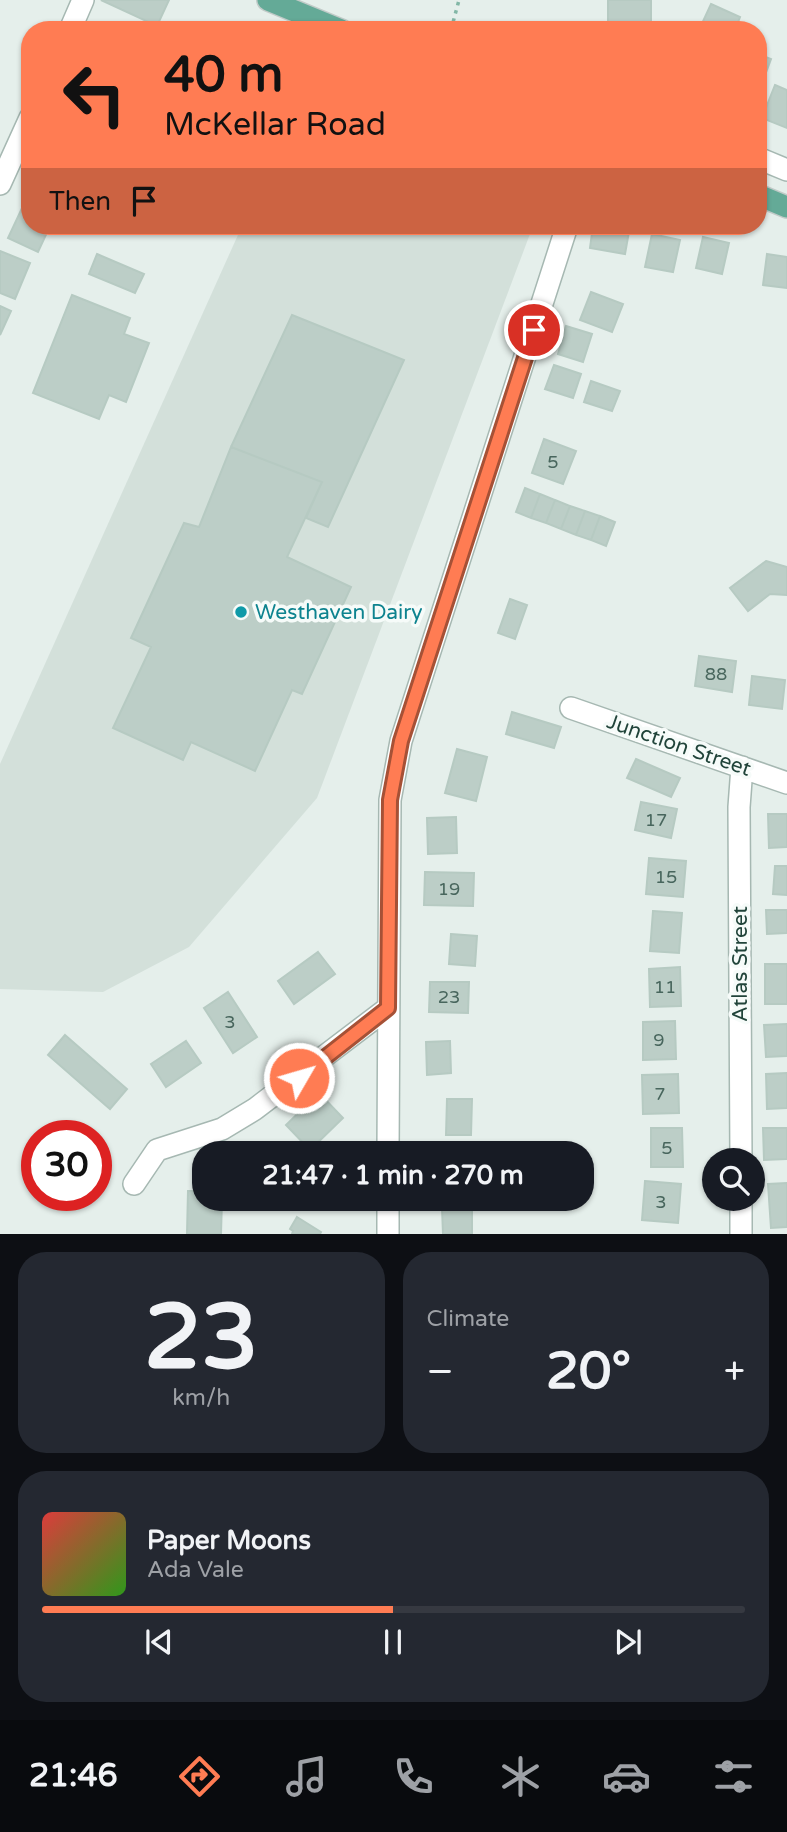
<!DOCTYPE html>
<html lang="en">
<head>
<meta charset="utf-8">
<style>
  body { margin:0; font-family:"Varela Round",sans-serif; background:#242831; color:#f1f3f6; height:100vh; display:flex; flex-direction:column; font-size:26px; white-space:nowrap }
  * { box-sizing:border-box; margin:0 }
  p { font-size:23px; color:#9ea1a6 }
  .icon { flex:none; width:38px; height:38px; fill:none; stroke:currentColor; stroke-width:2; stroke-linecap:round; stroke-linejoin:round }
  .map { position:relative; height:1234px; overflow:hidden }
  .side { display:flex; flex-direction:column; gap:18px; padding:18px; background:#0d0f14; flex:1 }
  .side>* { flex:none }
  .guide { position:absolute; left:21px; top:21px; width:746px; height:214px; border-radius:28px; box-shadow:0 2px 5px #0004; background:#ff7c53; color:#111; overflow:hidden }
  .tools { position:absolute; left:702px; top:1148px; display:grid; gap:14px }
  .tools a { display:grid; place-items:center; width:63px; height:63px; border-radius:50%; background:#171b24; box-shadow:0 2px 5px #0004; font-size:35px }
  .speed { position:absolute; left:21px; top:1120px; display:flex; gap:14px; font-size:35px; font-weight:700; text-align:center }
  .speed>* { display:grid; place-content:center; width:91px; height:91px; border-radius:50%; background:#171b24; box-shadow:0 2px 5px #0004; line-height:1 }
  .speed .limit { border:10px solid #d22; background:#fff; color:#111 }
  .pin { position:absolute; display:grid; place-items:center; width:60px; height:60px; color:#fff; margin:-30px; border:4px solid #fff; border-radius:50%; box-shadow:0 2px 7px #0007 }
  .me { position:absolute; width:77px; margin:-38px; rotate:52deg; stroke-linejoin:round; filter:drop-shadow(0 0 5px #0008) }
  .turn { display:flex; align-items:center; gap:24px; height:147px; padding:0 28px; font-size:32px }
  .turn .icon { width:91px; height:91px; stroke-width:2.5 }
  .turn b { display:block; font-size:49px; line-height:60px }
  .then { display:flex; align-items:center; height:66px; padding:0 28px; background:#0003; gap:14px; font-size:26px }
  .big { font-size:52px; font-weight:700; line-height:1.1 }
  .side .widget { flex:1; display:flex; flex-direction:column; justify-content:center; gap:10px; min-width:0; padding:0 24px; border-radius:28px; background:#242831 }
  .side .dial { align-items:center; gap:0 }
  .dial b { font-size:91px; line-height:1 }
  .song { display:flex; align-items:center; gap:21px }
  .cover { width:84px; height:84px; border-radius:10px; background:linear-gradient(135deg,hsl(0 70% 55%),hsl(110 70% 35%)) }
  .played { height:7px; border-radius:4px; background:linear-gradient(90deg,#ff7c53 50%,#363941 50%) }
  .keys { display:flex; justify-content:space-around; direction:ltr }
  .heat { display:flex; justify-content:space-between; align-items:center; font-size:38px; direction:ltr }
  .side .tiles { flex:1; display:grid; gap:18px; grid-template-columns:1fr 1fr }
  .widget:last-child { grid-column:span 2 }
  .trip { position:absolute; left:192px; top:1141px; width:402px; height:70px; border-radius:28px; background:#171b24; box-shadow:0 2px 5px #0004; font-weight:700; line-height:70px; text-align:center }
  .tabs { display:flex; height:112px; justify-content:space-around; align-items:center; background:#090b0e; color:#9ea1a6 }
  .tabs .icon { width:49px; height:49px }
  .tabs .selected { color:#ff7c53 }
  .tabs b { font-size:32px; color:#f1f3f6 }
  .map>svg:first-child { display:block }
</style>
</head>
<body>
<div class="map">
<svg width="787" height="1234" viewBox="0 0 787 1234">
  <rect width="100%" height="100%" fill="#e5efeb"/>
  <path fill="#d3e0da" d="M242,226H533L317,798L189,947L103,992L0,989V764Z"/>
  <path fill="#bccec7" stroke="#b6cac2" stroke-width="2" d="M101,0H169L157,26Z
    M608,0H651V30H608Z
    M711,4L740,17L735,30H699Z
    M758,54L771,59L758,94Z
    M775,85L787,90V128L762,118Z
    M22,208L30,212V226H50L38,252L8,238Z
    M593,226H630L625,254L590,248Z
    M652,234L680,240L673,272L645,267Z
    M703,237L729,243L722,274L696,268Z
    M0,251L30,263L15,299L0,293Z
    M97,254L144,274L135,293L89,274Z
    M767,254L787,257V288L763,285Z
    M591,292L623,304L612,332L580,320Z
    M72,295L130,318L124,334L149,343L126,402L109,395L99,419L33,393Z
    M0,306L11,311L0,335Z
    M292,315L404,360L328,527L306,518L322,482L231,447Z
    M566,326L592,334L583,362L558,354Z
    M554,365L581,374L573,398L545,389Z
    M591,381L620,391L612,411L584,402Z
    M544,439L576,451L563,484L532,473Z
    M231,447L322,482L287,557L351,587L302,694L292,690L255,771L191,742L183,760L113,728L151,647L131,638L184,523L199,527Z
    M525,488L540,494L531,518L516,512Z
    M540,494L555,500L546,523L531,518Z
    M555,500L570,506L561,529L546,523Z
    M570,506L585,511L576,535L561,529Z
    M585,511L600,516L591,540L576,535Z
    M600,516L615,522L606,546L591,540Z
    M766,561L787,567V595L770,594L748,611L730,588Z
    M510,599L527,605L515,639L498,633Z
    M699,656L736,661L732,692L695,686Z
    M752,676L785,680L782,709L749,705Z
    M512,712L561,727L554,748L506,734Z
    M457,749L487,757L476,801L445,793Z
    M636,759L680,778L671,797L627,778Z
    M641,802L677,809L671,838L635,830Z
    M768,814H787V847L769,848Z
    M456,817L457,853L428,854L427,818Z
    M649,858L686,861L683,897L646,894Z
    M775,866H787V895L773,894Z
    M425,872L474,873L473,906L424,905Z
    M766,910H787V933L767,934Z
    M653,911L682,913L679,953L650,951Z
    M451,934L477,936L475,966L449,964Z
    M318,952L335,974L294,1004L278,981Z
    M765,964H787V1004H765Z
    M680,967L681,1006L650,1007L649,969Z
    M430,982H469L468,1013L429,1012Z
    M228,992L257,1037L233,1053L204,1008Z
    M675,1021L676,1059L643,1060V1022Z
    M787,1024V1056L766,1057L764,1025Z
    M65,1035L127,1089L110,1109L48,1055Z
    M186,1041L201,1063L166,1087L151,1064Z
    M450,1041L451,1073L427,1075L426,1042Z
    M787,1073V1108L767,1109L766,1074Z
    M678,1074L679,1113L643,1114L642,1075Z
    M319,1093L343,1118L310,1150L286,1125Z
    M447,1099H472L471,1135H446Z
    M651,1128H682L683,1167H651Z
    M763,1128H787V1159L764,1160Z
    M37,1158V1187L28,1188L24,1160Z
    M645,1181L681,1184L678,1223L642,1220Z
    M787,1183V1227L771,1228L768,1184Z
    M188,1191H205V1199H222L221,1234H187Z
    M472,1207V1234H443L442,1208Z
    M297,1217L321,1232L320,1234H292L293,1231L290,1229Z"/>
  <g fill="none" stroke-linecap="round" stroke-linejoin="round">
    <g stroke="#a6b8b2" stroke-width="24">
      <path id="minor" d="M70,30L83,0
        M758,158L787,170
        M0,184L30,118
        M571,708L787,783
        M388,1153L390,800L401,741L567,226
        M741,1160L739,807L742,767
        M134,1184L157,1150L222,1129L255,1109L388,1008
        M741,1199V1234
        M388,1234V1199"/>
    </g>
    <g stroke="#c1cbc8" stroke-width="24">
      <path id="major" d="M268,0L341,30
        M758,195L787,207"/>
    </g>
    <path stroke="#82b7a6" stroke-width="3.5" stroke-dasharray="3.5 5" stroke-linecap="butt" d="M451,30L459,0"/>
    <use href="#minor" stroke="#fff" stroke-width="21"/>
    <use href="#major" stroke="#64aa97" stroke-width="21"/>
  </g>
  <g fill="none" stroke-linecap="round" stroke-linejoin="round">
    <g stroke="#a65136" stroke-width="18">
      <path id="route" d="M299,1078L388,1008L390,800L401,741L534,330"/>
    </g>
    <use href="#route" stroke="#ff7c53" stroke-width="12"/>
  </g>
  <circle fill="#0f9aa8" stroke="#f6fbf9" stroke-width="2.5" cx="241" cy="612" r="7"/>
  <g text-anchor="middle" stroke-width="7" stroke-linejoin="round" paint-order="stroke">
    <g font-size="18" fill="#48665d">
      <text x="553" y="468">5</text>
      <text x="716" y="680">88</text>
      <text x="656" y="826">17</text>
      <text x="666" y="883">15</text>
      <text x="449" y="895">19</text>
      <text x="665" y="993">11</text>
      <text x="449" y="1003">23</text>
      <text x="230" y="1028">3</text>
      <text x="659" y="1046">9</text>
      <text x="660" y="1100">7</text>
      <text x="667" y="1154">5</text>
      <text x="661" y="1208">3</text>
    </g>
    <g font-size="21" fill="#0d838f" stroke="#f6fbf9" text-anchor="start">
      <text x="255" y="619">Westhaven Dairy</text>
    </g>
    <g font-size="21" fill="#21443a" stroke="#f6fbf9">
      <text transform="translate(679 745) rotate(19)" y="7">Junction Street</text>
      <text transform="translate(740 964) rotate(-90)" y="7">Atlas Street</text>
    </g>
  </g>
</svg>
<div class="tools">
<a><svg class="icon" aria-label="search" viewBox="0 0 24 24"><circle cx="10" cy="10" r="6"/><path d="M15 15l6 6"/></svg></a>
</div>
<div class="speed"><div class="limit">30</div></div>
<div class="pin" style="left:534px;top:330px;background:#d93025"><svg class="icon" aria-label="arrive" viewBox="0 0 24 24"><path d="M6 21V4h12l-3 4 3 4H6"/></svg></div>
<svg class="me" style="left:299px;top:1078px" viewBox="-20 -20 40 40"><circle r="17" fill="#ff7c53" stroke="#fff" stroke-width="3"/><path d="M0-11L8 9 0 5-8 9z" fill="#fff"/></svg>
<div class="trip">21:47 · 1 min · 270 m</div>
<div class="guide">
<div class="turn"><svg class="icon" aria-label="left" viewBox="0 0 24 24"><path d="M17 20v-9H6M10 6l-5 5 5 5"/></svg><div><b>40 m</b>McKellar Road</div></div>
<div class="then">Then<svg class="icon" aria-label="arrive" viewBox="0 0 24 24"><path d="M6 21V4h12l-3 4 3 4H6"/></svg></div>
</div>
</div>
<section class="side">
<div class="tiles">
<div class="widget dial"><b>23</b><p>km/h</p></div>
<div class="widget"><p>Climate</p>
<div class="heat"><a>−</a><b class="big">20°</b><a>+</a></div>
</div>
<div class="widget">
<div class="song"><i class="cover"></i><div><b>Paper Moons</b><p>Ada Vale</p></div></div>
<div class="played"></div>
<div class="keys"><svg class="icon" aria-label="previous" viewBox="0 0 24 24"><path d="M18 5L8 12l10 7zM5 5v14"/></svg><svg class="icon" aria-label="pause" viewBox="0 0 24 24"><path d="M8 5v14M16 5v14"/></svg><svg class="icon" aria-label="next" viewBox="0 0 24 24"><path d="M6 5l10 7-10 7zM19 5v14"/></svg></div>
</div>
</div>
</section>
<nav class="tabs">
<b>21:46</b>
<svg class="icon selected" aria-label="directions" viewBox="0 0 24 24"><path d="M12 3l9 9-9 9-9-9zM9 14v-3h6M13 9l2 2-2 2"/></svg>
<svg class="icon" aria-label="music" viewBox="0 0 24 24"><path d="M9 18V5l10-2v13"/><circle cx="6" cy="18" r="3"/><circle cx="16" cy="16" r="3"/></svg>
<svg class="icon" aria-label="phone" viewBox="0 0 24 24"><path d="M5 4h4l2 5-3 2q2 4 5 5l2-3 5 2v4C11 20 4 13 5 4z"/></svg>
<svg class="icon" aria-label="climate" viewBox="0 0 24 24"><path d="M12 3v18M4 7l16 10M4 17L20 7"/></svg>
<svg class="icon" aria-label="car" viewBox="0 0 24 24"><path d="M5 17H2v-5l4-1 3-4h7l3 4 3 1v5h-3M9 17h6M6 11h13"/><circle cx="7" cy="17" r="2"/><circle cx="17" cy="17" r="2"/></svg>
<svg class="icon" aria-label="filters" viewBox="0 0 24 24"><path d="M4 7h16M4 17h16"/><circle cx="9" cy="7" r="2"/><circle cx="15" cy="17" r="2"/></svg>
</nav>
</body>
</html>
